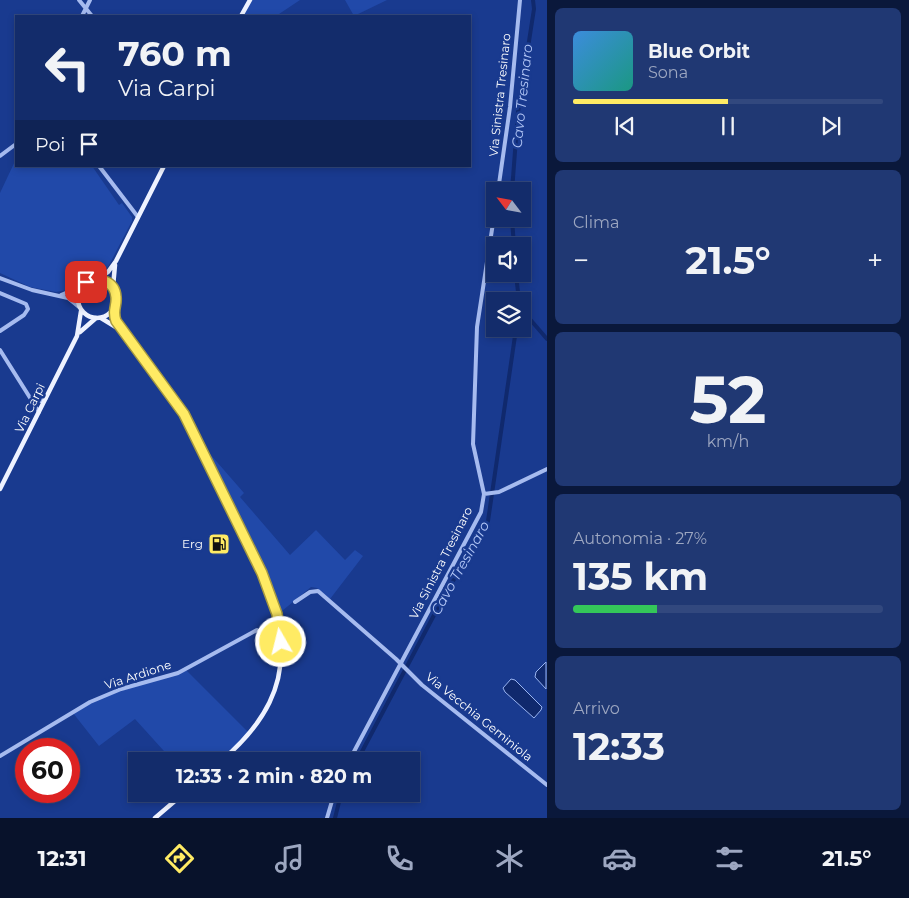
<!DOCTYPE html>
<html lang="it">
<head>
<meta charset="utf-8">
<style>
  body { margin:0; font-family:Montserrat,sans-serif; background:#203873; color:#f1f3f6; height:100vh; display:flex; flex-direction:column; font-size:19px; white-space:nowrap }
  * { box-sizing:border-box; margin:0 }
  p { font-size:16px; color:#9da7c1 }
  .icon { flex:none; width:28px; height:28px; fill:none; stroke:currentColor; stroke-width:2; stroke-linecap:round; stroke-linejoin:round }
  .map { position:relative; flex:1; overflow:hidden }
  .sheet { display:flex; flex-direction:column; gap:8px; padding:8px; background:#0a183b; width:362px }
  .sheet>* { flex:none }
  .top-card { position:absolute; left:15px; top:15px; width:456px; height:152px; border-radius:0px; box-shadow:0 2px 8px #0003,0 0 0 1px #32487e; background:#132c6b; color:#f1f3f6; overflow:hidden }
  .needle { width:32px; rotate:302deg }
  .controls { position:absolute; left:486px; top:182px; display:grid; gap:10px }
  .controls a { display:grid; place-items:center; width:45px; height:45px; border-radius:0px; background:#132c6b; box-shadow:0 2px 8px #0003,0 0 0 1px #32487e; font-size:25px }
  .speed { position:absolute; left:15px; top:738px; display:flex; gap:10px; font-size:25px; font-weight:700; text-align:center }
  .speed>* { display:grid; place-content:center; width:65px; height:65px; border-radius:50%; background:#132c6b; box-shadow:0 2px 8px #0003,0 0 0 1px #32487e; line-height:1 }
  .speed .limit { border:8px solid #d22; background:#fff; color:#111 }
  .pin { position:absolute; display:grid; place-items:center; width:42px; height:42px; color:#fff; margin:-21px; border-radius:10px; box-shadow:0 2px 8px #0006 }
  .me { position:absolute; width:55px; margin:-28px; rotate:352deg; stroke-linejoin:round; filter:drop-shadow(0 0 4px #0008) }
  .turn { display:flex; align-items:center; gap:18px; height:105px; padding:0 20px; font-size:22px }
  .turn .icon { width:65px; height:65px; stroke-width:2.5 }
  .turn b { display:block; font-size:35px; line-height:42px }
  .then { display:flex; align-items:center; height:48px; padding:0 20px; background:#0003; gap:10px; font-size:19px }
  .big { font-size:38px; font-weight:700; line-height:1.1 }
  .sheet .card { flex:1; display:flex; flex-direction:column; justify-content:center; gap:8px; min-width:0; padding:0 18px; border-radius:8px; background:#203873 }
  .sheet .dial { align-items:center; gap:0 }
  .dial b { font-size:65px; line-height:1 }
  .song { display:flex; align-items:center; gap:15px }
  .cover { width:60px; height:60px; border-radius:8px; background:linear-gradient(135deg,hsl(210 70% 55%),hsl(170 70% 35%)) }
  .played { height:5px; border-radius:2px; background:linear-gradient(90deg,#ffeb64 50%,#32487e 50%) }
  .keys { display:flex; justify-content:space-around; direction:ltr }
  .heat { display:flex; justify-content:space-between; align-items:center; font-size:28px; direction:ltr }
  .charge { height:8px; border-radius:4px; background:linear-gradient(90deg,#34c759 27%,#32487e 0) }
  .trip { position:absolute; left:128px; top:752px; width:292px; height:50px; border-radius:0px; background:#132c6b; box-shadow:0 2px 8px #0003,0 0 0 1px #32487e; font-weight:700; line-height:50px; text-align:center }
  .tabs { display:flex; height:80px; justify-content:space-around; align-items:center; background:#08122b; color:#9da7c1 }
  .tabs .icon { width:35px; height:35px }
  .tabs .active { color:#ffeb64 }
  .tabs b { font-size:22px; color:#f1f3f6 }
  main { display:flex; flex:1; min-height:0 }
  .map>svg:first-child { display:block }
</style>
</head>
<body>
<main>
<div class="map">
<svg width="547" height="818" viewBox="0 0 547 818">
  <rect width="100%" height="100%" fill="#193a8f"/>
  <path fill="#2149a9" d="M252,0H300L276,16H243Z
    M345,0H387L354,16Z
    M16,159V166H92L119,205L122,203L132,217V221L108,267L101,273L85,279L73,289L56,292L30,287L0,273V193Z
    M210,454L244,493L240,497L290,555L316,530L345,560L355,550L363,556L330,599L317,588L311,587L282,611Z
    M185,669L249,733L219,761H173L135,719L99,746L73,713L98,698Z"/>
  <path fill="#10296d" stroke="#99b4f1" d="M546,662V689L535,677L536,672Z
    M511,679L515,680L542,707L541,710L534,718L505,692L503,688Z"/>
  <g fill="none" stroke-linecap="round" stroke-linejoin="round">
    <path stroke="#10296d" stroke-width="4" d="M512,191L518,112L534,9L533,0
      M512,219L514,246
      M516,274L519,301
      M522,310L547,339
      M357,761L442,600L488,521L516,329
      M335,818L341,794"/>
    <path stroke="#a6bbef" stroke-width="4" d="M79,0L92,16
      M82,16L90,0
      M0,156L16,144
      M99,166L138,217
      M498,191L510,107L520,0
      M0,278L32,290L68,298L79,307
      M0,293L26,304L28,309L24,315L0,331
      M61,295L82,286
      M0,350L39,412
      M33,401H41L46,398
      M484,494L499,492L547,469
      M295,602L310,592L318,591L396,659L422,685L547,785
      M0,756L90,702L121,689L178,673L257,630
      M349,761L481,512L484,494L473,444L477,327L495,210
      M327,818L334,794"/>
    <path stroke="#eef2ff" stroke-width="4.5" d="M241,16L250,0
      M96,279L108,272L116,261L164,166
      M78 299a19 19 0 1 1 38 0a19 19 0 1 1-38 0Z
      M113,287L115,265
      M113,309C120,341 158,374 177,402C199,435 214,474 232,510C279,607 318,679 221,761
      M101,318L119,329
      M80,332L96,318
      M0,489L77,336L81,311
      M155,818L183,794"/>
  </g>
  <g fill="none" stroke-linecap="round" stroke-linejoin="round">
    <g stroke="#a69941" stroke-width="12">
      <path id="route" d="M86,282C98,276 115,281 116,297C117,307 112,310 116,321L184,414L262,573L277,614L281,642"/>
    </g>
    <use href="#route" stroke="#ffeb64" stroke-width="9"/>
  </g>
  <defs>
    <g id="fuel-square" transform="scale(1.125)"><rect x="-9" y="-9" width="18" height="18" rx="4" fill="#ffeb64" stroke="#193a8f"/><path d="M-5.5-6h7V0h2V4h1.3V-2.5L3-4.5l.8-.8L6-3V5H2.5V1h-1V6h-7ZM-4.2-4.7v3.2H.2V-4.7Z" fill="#111"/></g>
  </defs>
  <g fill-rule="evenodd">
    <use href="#fuel-square" x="219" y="544"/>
  </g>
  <g text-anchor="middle" stroke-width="5" stroke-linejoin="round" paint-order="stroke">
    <g font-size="12" fill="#fff" stroke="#193a8f">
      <text transform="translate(500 95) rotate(-84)" y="4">Via Sinistra Tresinaro</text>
      <text transform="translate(30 408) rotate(-64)" y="4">Via Carpi</text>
      <text transform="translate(441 563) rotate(-63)" y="4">Via Sinistra Tresinaro</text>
      <text transform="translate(138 675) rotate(-18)" y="4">Via Ardione</text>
      <text transform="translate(479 717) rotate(39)" y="4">Via Vecchia Geminiola</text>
    </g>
    <g font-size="12" fill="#fff" stroke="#193a8f" text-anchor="end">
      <text x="203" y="548">Erg</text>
    </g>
    <g font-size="14" font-style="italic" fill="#b2c6f6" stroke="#193a8f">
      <text transform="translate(522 96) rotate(-84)" y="5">Cavo Tresinaro</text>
      <text transform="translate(460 568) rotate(-61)" y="5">Cavo Tresinaro</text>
    </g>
  </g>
</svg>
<div class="controls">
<a><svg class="needle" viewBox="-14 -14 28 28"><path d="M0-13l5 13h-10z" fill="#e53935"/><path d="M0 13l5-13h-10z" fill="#9da7c1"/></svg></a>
<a><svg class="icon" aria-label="sound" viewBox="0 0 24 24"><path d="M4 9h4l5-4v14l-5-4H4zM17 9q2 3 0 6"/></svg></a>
<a><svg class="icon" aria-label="layers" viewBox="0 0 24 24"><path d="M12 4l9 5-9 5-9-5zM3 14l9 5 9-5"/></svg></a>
</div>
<div class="speed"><div class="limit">60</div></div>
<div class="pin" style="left:86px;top:282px;background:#d93025"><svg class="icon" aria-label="arrive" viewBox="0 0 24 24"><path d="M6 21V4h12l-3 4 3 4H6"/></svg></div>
<svg class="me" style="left:281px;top:642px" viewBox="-20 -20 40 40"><circle r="17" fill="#ffeb64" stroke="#fff" stroke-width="3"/><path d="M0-11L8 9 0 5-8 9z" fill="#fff"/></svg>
<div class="trip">12:33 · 2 min · 820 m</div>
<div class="top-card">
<div class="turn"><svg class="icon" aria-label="left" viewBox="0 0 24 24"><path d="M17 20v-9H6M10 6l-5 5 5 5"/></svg><div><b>760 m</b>Via Carpi</div></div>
<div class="then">Poi<svg class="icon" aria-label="arrive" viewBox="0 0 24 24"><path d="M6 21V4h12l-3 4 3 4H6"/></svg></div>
</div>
</div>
<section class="sheet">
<div class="card">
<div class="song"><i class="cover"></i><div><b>Blue Orbit</b><p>Sona</p></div></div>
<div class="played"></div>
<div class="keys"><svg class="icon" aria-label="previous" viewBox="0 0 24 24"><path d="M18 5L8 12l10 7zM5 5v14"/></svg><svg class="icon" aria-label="pause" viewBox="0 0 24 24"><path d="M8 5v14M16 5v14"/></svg><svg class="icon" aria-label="next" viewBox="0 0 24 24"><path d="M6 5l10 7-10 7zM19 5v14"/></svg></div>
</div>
<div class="card"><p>Clima</p>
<div class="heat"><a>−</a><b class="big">21.5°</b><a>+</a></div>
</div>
<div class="card dial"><b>52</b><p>km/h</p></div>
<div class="card"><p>Autonomia · 27%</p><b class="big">135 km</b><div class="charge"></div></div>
<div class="card"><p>Arrivo</p><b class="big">12:33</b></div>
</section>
</main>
<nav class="tabs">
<b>12:31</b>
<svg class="icon active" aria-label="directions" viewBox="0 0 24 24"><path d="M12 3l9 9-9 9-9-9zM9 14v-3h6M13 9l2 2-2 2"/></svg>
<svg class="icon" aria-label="music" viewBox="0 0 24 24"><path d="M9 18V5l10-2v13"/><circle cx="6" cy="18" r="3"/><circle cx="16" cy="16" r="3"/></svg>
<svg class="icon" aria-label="phone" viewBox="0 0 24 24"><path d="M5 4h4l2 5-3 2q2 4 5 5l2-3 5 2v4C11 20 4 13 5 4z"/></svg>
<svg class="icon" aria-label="climate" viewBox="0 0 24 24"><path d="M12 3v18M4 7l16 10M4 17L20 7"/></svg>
<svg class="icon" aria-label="car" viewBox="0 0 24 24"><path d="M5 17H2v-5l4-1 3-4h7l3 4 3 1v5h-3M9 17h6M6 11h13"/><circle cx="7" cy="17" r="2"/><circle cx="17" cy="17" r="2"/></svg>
<svg class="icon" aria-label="filters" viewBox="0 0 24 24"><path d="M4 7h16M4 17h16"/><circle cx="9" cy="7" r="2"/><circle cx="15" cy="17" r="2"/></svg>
<b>21.5°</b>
</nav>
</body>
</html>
